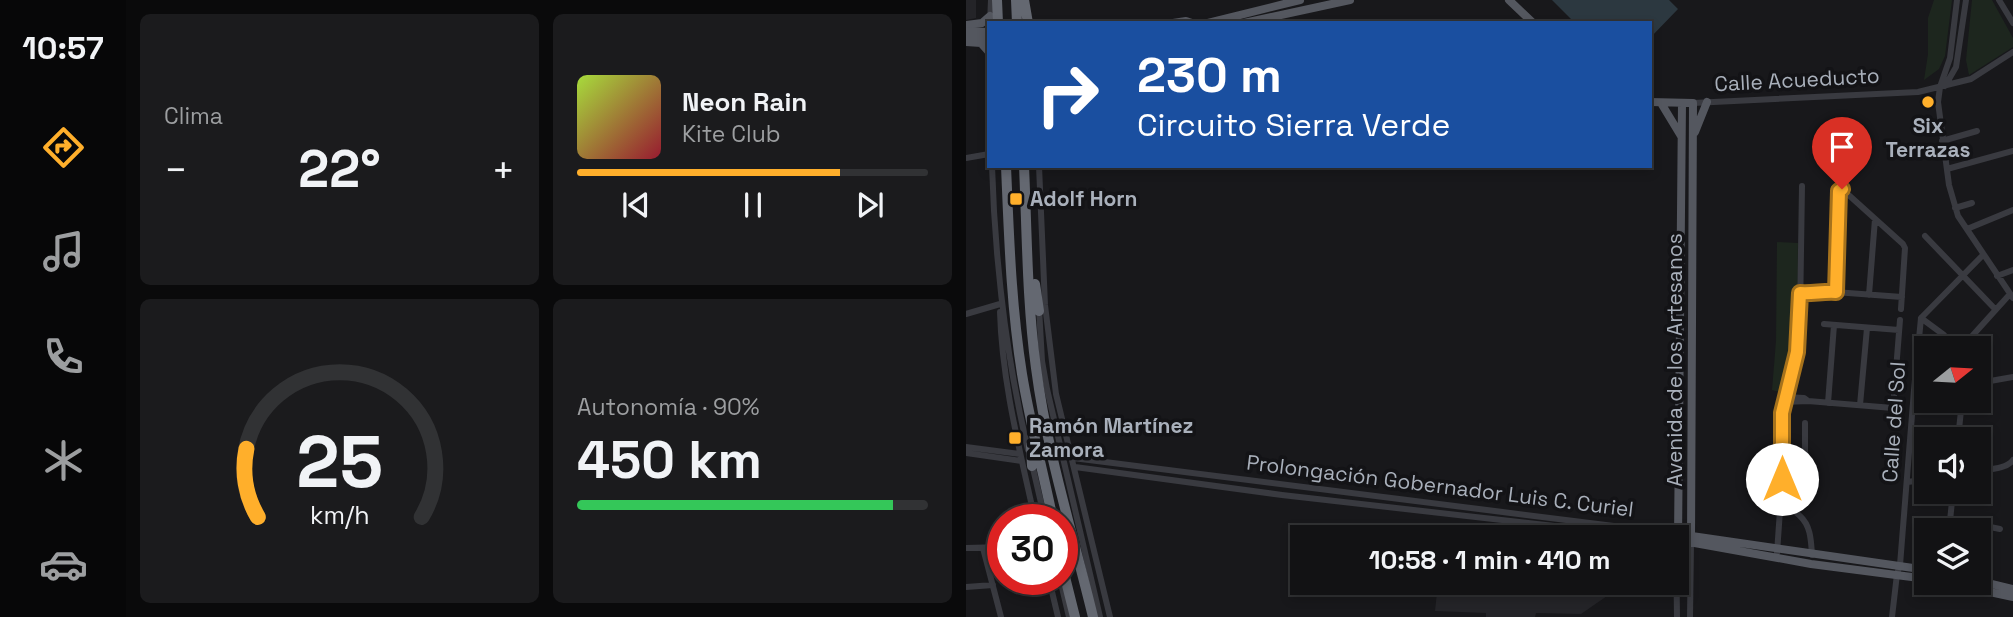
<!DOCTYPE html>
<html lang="es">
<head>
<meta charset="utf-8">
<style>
  body { margin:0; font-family:"Space Grotesk",sans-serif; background:#1b1b1d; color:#f1f3f6; height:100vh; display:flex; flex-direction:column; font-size:26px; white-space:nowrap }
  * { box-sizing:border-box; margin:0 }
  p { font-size:23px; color:#9c9ea0 }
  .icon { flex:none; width:38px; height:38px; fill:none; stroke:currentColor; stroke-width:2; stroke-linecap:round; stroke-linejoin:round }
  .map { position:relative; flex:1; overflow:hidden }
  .details { display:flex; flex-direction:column; gap:14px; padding:14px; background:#0a0a0b; width:840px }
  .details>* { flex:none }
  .top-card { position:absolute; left:21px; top:21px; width:665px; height:147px; border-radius:0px; box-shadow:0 4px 10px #0003,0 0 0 2px #313234; background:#1a4fa0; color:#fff; overflow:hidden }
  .needle { width:46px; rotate:72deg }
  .fabs { position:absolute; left:948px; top:336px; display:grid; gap:14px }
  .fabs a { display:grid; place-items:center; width:77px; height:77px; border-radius:0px; background:#121214; box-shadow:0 4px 10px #0003,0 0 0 2px #313234; font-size:35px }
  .speed { position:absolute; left:21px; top:504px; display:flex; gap:14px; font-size:35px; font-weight:700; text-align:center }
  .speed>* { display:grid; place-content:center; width:91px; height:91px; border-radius:50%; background:#121214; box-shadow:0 4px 10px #0003,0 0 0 2px #313234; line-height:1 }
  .speed .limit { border:10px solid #d22; background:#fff; color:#111 }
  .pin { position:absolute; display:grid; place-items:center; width:60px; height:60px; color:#fff; margin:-72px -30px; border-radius:50% 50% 50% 0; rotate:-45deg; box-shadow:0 0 7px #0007 }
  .pin .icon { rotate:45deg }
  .me { position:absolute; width:77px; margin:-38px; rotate:0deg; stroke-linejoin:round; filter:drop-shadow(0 0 5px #0008) }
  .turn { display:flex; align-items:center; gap:24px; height:147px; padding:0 35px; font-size:32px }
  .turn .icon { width:91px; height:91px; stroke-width:2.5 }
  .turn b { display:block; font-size:49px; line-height:60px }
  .big { font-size:52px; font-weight:600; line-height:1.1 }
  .details .widget { flex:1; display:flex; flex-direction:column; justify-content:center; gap:10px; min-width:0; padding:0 24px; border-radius:10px; background:#1b1b1d }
  .details .dial { align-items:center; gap:0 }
  .dial svg { height:182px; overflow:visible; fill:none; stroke:#313234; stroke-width:7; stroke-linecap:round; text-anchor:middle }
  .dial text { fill:#f1f3f6; stroke:none }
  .song { display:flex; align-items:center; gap:21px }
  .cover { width:84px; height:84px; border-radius:10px; background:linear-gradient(135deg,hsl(80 70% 55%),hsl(350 70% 35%)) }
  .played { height:7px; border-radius:4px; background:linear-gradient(90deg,#ffaf2b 75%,#313234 75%) }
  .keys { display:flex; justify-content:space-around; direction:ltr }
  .heat { display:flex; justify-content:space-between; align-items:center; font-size:38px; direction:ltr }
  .charge { height:10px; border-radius:5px; background:linear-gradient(90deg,#34c759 90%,#313234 0) }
  .details .tiles { flex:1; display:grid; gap:14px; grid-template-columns:repeat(2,1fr) }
  .trip { position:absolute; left:324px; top:525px; width:399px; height:70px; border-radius:0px; background:#121214; box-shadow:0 4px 10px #0003,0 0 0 2px #313234; font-weight:600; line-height:70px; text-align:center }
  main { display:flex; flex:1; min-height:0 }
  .tab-bar { display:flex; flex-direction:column; width:126px; justify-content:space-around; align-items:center; background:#070708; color:#9c9ea0 }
  .tab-bar .icon { width:49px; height:49px }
  .tab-bar .active { color:#ffaf2b }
  .tab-bar b { font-size:32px; color:#f1f3f6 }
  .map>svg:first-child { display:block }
</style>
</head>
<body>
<main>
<nav class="tab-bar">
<b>10:57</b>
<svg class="icon active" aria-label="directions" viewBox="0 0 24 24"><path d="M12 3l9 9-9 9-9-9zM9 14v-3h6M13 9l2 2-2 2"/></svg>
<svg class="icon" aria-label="music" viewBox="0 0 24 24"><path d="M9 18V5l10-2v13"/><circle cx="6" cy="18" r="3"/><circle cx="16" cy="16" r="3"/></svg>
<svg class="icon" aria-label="phone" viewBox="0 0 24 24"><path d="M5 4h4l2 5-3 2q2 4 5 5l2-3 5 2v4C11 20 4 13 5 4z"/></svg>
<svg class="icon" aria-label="climate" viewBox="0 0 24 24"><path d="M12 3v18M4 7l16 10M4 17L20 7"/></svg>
<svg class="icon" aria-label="car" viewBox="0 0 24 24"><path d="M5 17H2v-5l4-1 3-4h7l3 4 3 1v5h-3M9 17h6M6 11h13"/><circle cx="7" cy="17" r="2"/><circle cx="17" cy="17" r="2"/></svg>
</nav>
<section class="details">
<div class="tiles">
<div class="widget"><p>Clima</p>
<div class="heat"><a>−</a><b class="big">22°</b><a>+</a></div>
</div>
<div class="widget">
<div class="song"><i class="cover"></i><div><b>Neon Rain</b><p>Kite Club</p></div></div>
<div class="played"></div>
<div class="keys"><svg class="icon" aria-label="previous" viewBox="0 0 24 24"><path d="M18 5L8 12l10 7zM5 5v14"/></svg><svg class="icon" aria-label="pause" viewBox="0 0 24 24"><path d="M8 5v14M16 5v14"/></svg><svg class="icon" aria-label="next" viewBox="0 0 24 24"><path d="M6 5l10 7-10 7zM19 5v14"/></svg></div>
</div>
<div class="widget dial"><svg viewBox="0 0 100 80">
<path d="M14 69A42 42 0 1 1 86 69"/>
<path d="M14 69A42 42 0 0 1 9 39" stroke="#ffaf2b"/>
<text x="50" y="56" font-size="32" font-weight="700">25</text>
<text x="50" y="72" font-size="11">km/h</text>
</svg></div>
<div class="widget"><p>Autonomía · 90%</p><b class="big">450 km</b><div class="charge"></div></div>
</div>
</section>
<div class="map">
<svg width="1047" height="617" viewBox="0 0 1047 617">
  <rect width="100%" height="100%" fill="#18181b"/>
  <path fill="#242428" d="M0,0H10V18L0,20Z
    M479,526L571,537H477Z
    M472,583H642L641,596L615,614L570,613L569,617H520V613L469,611Z"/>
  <path fill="#1d261e" d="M968,0H986L979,56L973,69L958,80L962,54V18Z
    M1006,0H1026L1047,38V47L1003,75L1000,60Z
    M811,242L832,243C831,290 836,351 817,393L806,390L810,341Z"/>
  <path fill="#2c3840" d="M586,0H703L712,9L684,38V23H609Z"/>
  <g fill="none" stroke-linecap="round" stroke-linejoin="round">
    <path stroke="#393a40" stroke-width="6" d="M991,0L984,58L974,87L972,102L983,185L992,216L1047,298
      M1033,0L1047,23
      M24,23L25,0
      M979,86L990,67L1000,0
      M727,103L952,92L1005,79L1047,52
      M976,141L1011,131
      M0,158L23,154
      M26,166C29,262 40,357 62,450
      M73,166L79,305L90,394L144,617
      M981,169L1047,151
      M989,208L1006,203
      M1001,229L1047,210
      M959,236L1029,309
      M1031,276L1047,270
      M834,288H851L855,291L936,297
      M870,292L873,191L876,189L937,244L939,248L935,309
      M834,293L851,294L855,291
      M903,295L909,219
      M73,308L76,361L81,389L134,617
      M34,312C36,382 54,451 69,520
      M0,314L34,304
      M955,318L978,335L991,348
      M858,324L933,330
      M1000,348L1007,335L1044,294
      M1013,383L1047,377
      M948,390L961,389
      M820,397L838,398L842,401
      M818,402L842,401L927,408
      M862,403L868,325
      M894,405L901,328
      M926,420L934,320
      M992,439L996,401
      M0,447L54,454
      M0,453L56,461
      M107,458L712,534
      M816,461H839
      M66,464L79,520
      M109,467L316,495L685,537
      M1013,471C1025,469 1040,469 1047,460
      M839,478V423
      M942,482L961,479
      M816,500C821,506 828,510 834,516C845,526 845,541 846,555
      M984,519L1034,529
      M983,530L987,492
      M710,540L711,617
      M0,548L37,547
      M17,548L35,617
      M811,553L815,496L816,413L831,352L834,316L836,186
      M83,579L92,617
      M94,579L103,617
      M0,587L27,585
      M724,617L725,543
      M926,617L931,574L934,565L948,390L955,318L1017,255"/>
    <path stroke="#54575f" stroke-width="8" d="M543,0L567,23
      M207,23L220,21L226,23
      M242,23L334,0
      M278,23L384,0
      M0,25L16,23L24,16
      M0,42L15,43L23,52
      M684,102L727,103L725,543
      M695,103L715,136
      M716,103L712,540L845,564L961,579
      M729,132L741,102
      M712,534L961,570
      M1013,581L1047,589
      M982,583L1047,597"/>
    <path stroke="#646871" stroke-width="10" d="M31,0L32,23
      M50,0L51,23
      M58,0L62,23
      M40,166C43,236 45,305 56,374C64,423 77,471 87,520
      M58,166C61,233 61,302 70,368C81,453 107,534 127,617
      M69,284L73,311
      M65,445L66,466
      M96,565L109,617"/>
    <path stroke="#54575f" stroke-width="8" d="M0,31L23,32
      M0,38H23"/>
  </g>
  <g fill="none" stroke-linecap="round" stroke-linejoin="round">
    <g stroke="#a6721c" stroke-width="18">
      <path id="route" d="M816,479V413L831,352L834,293C847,294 857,291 870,292L873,191L876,189"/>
    </g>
    <use href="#route" stroke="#ffaf2b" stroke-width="12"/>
  </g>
  <g fill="#ffaf2b" stroke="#131316" stroke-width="2.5">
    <circle cx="962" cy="102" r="7"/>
    <rect x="43" y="192" width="14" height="14" rx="3.5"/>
    <rect x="42" y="431" width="14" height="14" rx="3.5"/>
  </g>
  <g text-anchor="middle" stroke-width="7" stroke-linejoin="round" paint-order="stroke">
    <g font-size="21" fill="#a9b0bb" stroke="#131316">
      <text transform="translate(831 80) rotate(-3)" y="7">Calle Acueducto</text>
      <text transform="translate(709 360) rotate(-90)" y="7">Avenida de los Artesanos</text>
      <text transform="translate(928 422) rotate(-86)" y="7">Calle del Sol</text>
      <text transform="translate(474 486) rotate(7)" y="7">Prolongación Gobernador Luis C. Curiel</text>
    </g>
    <g font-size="21" font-weight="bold" fill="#a9b0bb" stroke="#131316" text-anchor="start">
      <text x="962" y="133" text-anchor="middle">Six<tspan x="962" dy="24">Terrazas</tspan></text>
      <text x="64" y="206">Adolf Horn</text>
      <text x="63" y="433">Ramón Martínez<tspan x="63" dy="24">Zamora</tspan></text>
    </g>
  </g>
</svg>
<div class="fabs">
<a><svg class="needle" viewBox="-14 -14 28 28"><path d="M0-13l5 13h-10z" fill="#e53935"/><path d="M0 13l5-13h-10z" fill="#9c9ea0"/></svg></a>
<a><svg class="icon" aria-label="sound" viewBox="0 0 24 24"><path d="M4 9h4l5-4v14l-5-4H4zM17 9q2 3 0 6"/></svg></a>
<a><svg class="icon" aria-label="layers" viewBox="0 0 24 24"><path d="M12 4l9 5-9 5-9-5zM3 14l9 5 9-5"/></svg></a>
</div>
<div class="speed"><div class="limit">30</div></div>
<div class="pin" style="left:876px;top:189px;background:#d93025"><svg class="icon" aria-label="arrive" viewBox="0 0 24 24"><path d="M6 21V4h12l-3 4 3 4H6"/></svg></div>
<svg class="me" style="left:816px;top:479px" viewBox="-20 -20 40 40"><circle r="19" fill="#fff"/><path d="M0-13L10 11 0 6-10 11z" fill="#ffaf2b"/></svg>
<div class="trip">10:58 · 1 min · 410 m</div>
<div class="top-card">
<div class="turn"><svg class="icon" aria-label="right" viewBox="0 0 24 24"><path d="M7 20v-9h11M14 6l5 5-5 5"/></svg><div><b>230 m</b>Circuito Sierra Verde</div></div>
</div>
</div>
</main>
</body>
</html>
